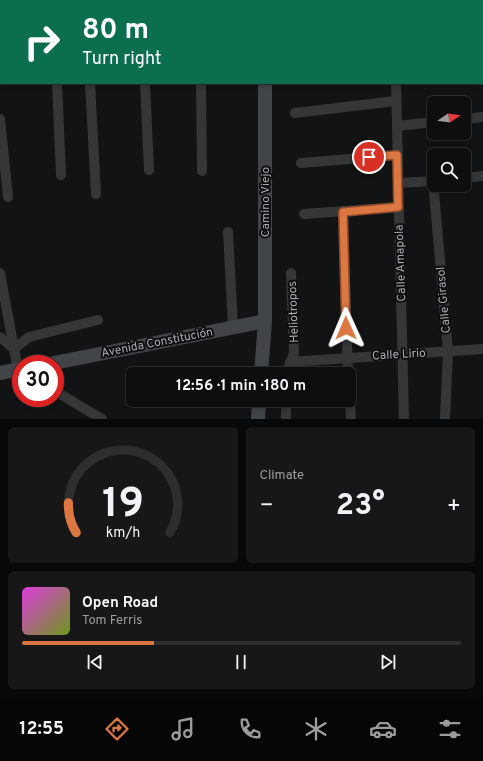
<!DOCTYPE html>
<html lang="en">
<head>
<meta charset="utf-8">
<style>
  body { margin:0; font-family:Overpass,sans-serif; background:#171718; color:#f1f3f6; height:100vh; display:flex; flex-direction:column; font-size:15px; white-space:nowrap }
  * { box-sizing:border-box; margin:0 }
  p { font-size:13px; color:#9b9c9e }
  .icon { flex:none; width:22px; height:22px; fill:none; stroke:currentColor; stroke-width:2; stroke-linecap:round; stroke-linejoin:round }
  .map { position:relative; height:419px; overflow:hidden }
  .drawer { display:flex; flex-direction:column; gap:8px; padding:8px; background:#080808; flex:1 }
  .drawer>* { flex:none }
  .hud { position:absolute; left:0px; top:0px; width:483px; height:84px; box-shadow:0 2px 6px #0003,0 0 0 1px #2e2e2f; background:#0b6e4f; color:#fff; overflow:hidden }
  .needle { width:26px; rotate:77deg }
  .buttons { position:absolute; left:427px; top:96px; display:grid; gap:8px }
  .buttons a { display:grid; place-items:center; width:44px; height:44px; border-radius:6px; background:#0e0e0f; box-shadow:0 2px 6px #0003,0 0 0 1px #2e2e2f; font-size:20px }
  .speed { position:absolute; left:12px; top:355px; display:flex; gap:8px; font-size:20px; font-weight:700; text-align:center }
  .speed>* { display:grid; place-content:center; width:52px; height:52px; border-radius:50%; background:#0e0e0f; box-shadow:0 2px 6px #0003,0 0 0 1px #2e2e2f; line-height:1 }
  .speed .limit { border:6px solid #d22; background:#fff; color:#111 }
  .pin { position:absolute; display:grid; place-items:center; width:34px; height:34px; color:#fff; margin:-17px; border:2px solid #fff; border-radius:50%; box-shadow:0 1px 4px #0007 }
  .me { position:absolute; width:44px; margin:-22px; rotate:359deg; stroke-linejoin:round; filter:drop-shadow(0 0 3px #0008) }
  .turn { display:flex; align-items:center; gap:14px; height:84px; padding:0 16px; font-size:18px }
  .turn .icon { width:52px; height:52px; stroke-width:2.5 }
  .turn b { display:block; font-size:28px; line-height:34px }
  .big { font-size:30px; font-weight:700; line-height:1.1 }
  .drawer .card { flex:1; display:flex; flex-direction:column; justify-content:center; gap:6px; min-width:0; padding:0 14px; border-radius:6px; background:#171718 }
  .drawer .dial { align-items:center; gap:0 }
  .dial svg { height:104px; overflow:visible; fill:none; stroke:#2e2e2f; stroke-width:7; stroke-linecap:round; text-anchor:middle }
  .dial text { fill:#f1f3f6; stroke:none }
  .song { display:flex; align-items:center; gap:12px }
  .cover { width:48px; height:48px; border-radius:6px; background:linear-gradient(135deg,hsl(300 70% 55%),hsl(80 70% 35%)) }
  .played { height:4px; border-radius:2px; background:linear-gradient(90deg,#dc7742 30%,#2e2e2f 30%) }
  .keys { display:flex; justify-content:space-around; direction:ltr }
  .heat { display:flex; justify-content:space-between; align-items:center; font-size:22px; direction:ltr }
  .drawer .tiles { flex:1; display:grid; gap:8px; grid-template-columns:1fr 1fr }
  .card:last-child { grid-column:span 2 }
  .trip { position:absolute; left:126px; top:367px; width:230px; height:40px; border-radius:6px; background:#0e0e0f; box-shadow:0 2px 6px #0003,0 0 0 1px #2e2e2f; font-weight:700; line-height:40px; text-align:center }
  .tab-bar { display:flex; height:64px; justify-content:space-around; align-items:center; background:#060606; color:#9b9c9e }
  .tab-bar .icon { width:28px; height:28px }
  .tab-bar .current { color:#dc7742 }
  .tab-bar b { font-size:18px; color:#f1f3f6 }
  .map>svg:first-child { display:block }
</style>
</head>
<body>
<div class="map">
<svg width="483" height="419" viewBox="0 0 483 419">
  <rect width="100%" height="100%" fill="#121314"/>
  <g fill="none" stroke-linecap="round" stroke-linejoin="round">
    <path stroke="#343638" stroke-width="10" d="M109,0V1
      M394,0V1
      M482,7H483
      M482,63H483
      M57,83L61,175
      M90,83L96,194
      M145,83L149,170
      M201,83L202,171
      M396,83L404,419
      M295,113L395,101
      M0,119L8,197
      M464,119L483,117
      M397,126L434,122
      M301,163L397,155
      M464,178L483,176
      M433,181L448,351L445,419
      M399,183L434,181
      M343,212L348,374
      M304,214L398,207
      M228,232L233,327
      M0,273L18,370L21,372
      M0,337L14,349L29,337L98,320
      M290,362L483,349
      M286,374L294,353L291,273
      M349,388L351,419
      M55,391L102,419
      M286,400V419"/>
    <path stroke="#424548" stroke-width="14" d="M266,1V0
      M0,77L1,76
      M49,364L265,321
      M0,373L21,369
      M261,374L265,321V83
      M258,419L259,400"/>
  </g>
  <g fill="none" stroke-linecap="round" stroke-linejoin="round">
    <g stroke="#8f4d2b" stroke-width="10">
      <path id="route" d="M346,328L343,212L398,207L397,155L369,157"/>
    </g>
    <use href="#route" stroke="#dc7742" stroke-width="7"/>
  </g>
  <g text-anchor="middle" stroke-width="4" stroke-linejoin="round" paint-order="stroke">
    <g font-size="12" fill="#a6aeb3" stroke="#0e0e0f">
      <text transform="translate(265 202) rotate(-90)" y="4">Camino Viejo</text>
      <text transform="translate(400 263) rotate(-92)" y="4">Calle Amapola</text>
      <text transform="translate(443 300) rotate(-95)" y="4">Calle Girasol</text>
      <text transform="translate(293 312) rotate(-92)" y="4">Heliotropos</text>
      <text transform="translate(157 342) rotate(-11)" y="4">Avenida Constitución</text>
      <text transform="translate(399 354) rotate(-3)" y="4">Calle Lirio</text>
    </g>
  </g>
</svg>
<div class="buttons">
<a><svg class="needle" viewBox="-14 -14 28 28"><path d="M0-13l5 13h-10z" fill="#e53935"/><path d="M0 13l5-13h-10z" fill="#9b9c9e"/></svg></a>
<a><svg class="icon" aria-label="search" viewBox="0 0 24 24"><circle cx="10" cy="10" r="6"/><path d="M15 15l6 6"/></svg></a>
</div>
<div class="speed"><div class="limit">30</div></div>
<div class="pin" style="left:369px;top:157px;background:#d93025"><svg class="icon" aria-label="arrive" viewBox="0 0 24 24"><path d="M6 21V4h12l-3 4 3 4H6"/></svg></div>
<svg class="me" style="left:346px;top:328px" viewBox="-20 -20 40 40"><path d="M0-17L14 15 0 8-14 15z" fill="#dc7742" stroke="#fff" stroke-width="4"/></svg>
<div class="trip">12:56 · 1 min · 180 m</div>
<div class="hud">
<div class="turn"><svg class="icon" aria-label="right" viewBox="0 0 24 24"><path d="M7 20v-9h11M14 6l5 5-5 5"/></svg><div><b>80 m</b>Turn right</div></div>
</div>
</div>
<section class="drawer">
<div class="tiles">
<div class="card dial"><svg viewBox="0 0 100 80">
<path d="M14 69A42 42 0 1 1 86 69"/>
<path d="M14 69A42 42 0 0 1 8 46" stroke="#dc7742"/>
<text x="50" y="56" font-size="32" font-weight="700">19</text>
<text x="50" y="72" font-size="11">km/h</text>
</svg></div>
<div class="card"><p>Climate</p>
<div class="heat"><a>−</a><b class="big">23°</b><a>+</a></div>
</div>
<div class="card">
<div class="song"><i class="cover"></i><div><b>Open Road</b><p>Tom Ferris</p></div></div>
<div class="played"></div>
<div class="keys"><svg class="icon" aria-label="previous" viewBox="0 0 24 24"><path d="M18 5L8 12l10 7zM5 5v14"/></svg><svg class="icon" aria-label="pause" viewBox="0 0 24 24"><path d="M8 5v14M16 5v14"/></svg><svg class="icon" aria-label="next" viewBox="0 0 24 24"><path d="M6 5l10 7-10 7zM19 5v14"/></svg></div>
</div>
</div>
</section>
<nav class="tab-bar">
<b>12:55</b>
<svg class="icon current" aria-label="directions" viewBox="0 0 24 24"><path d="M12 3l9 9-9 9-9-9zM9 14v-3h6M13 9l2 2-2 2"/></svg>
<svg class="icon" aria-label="music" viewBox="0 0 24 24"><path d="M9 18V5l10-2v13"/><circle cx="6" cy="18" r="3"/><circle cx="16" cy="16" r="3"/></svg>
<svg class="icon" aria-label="phone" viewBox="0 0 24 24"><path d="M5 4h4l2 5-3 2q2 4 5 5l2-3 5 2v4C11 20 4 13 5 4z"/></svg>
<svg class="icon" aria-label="climate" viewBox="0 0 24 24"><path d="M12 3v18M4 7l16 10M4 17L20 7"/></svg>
<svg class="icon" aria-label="car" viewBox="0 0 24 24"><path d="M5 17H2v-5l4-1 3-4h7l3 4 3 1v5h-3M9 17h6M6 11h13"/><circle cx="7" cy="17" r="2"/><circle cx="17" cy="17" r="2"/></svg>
<svg class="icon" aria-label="filters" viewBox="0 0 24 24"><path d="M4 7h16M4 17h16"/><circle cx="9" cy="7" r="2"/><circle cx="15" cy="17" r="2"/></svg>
</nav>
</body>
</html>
